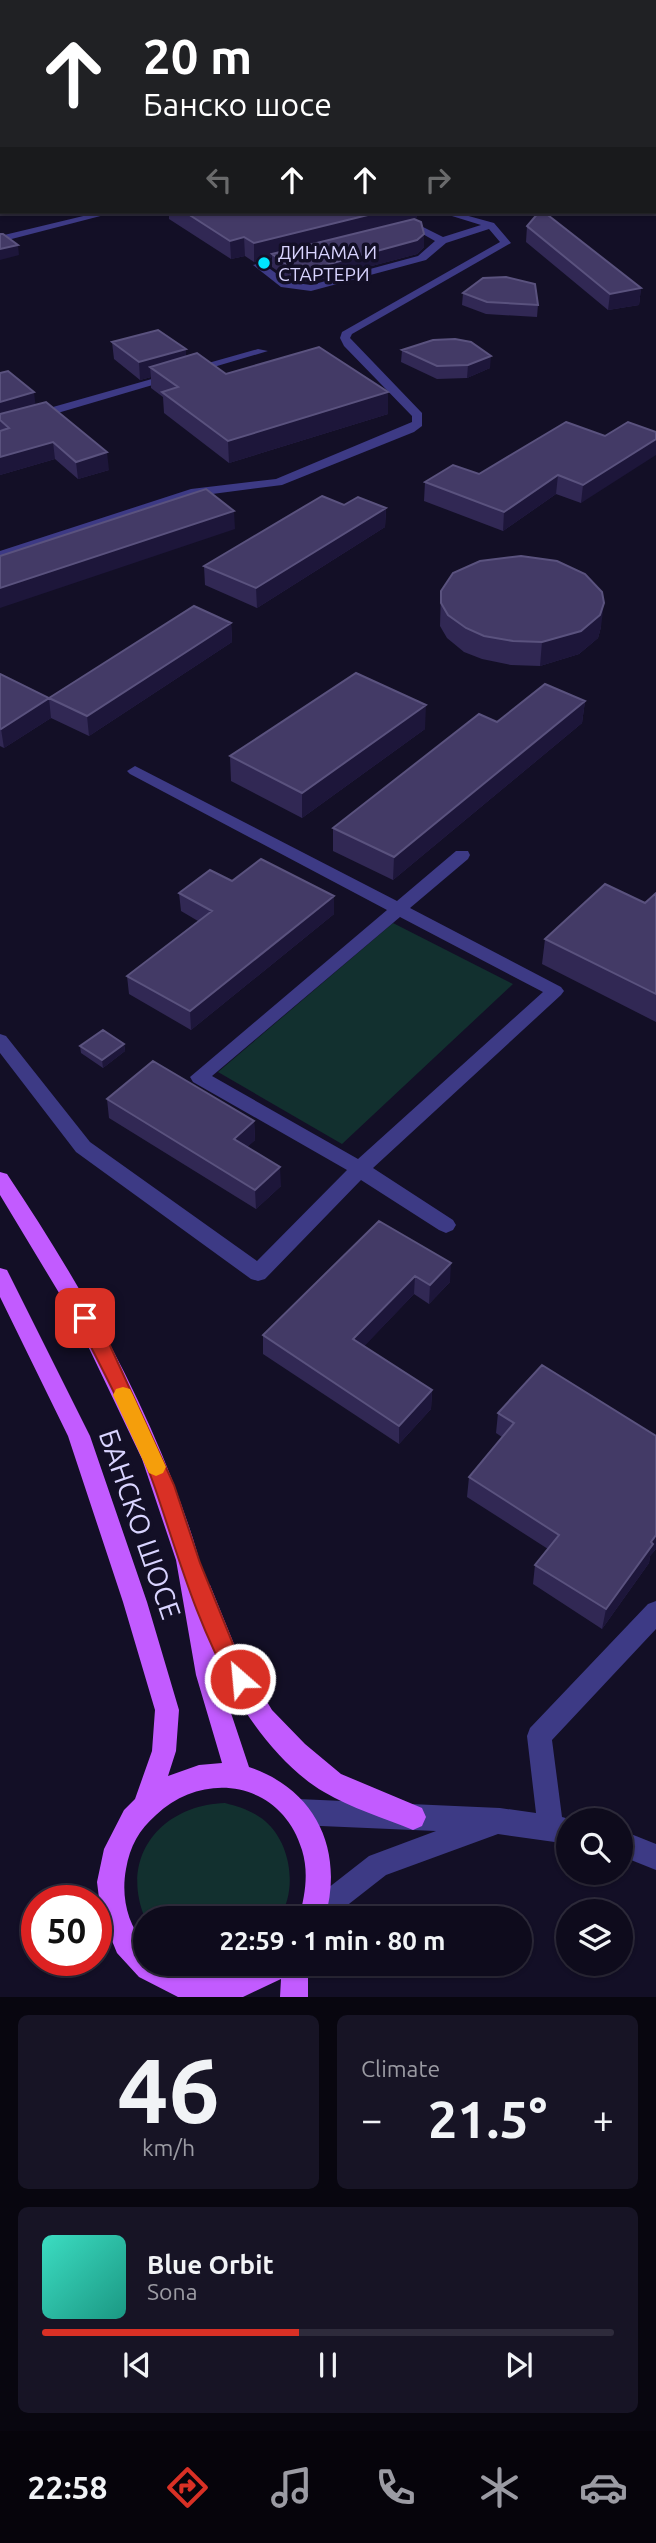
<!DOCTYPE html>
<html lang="en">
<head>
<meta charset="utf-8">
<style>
  body { margin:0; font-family:Ubuntu,sans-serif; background:#171425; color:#f1f3f6; height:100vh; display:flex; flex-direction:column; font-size:26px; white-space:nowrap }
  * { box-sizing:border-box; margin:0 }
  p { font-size:23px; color:#9b9ba3 }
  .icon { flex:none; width:38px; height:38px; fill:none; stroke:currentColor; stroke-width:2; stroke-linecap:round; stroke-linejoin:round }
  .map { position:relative; height:1997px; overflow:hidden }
  .drawer { display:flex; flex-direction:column; gap:18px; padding:18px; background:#08060f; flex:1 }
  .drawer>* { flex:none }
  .top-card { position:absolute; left:0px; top:0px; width:656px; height:214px; box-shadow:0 2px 5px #0004,0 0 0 2px #2e2b3b; background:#202124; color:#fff; overflow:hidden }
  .controls { position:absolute; left:556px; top:1808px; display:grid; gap:14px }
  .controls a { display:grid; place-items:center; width:77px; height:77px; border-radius:50%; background:#0e0b1c; box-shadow:0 2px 5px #0004,0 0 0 2px #2e2b3b; font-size:35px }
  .speed { position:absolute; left:21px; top:1885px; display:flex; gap:14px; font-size:35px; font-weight:700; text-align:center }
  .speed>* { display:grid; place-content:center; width:91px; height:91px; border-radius:50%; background:#0e0b1c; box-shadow:0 2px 5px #0004,0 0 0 2px #2e2b3b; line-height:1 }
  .speed .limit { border:10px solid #d22; background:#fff; color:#111 }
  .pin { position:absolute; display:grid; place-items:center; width:60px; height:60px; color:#fff; margin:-30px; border-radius:14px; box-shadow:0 4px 10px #0006 }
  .me { position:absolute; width:77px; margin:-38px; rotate:333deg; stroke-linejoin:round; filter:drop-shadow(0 0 5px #0008) }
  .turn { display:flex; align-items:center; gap:24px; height:147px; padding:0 28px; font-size:32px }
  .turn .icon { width:91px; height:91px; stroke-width:2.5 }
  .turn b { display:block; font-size:49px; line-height:60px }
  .lanes { display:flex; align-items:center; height:66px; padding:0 28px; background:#0003; justify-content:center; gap:35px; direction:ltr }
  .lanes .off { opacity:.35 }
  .big { font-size:52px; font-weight:700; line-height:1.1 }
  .drawer .card { flex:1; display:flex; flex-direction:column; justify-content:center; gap:10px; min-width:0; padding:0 24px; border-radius:10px; background:#171425 }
  .drawer .dial { align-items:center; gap:0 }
  .dial b { font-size:91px; line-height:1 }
  .song { display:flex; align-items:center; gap:21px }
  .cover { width:84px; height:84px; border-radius:10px; background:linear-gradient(135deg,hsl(170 70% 55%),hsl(170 70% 35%)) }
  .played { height:7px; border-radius:4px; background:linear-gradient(90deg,#d93025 45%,#2e2b3b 45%) }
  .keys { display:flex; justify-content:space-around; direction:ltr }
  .heat { display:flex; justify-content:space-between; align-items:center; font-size:38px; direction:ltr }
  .drawer .tiles { flex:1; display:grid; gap:18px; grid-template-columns:1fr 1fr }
  .card:last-child { grid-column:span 2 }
  .trip { position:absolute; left:133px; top:1906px; width:399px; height:70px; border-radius:35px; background:#0e0b1c; box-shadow:0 2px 5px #0004,0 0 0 2px #2e2b3b; font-weight:700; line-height:70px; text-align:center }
  .dock { display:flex; height:112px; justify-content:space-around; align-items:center; background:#06040b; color:#9b9ba3 }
  .dock .icon { width:49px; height:49px }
  .dock .current { color:#d93025 }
  .dock b { font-size:32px; color:#f1f3f6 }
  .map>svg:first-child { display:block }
</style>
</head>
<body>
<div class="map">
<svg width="656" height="1997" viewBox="0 0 656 1997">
  <rect width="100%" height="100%" fill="#130f26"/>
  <path fill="#12302f" d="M393,923L513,984L342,1144L218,1072Z
    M225,1803C240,1807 253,1811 265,1821C291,1843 298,1890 279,1918H145C119,1856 162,1805 225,1803Z"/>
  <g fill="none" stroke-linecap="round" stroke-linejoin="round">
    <path fill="#3d3a85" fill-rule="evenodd" d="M100,212H116L0,242V236Z
      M439,212H454L494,223L511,243L352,334L350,338L422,413V426L414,432L282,485L197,496L0,559V551L191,489L276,479L412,422V416L344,346L340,338L342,332L500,242L489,229L446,243L426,260L311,291L281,287L253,265L299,254V258L266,266L288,282L311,285L418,256L435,241L414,229L397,231V227L415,223L443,237L481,225Z
      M258,349L268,351L0,430V422Z
      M135,766L397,901L456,851H468L470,855L468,859L410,908L561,987L564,991L561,995L373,1168L453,1220L456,1225L453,1230L446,1233L439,1230L361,1180L265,1279L258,1281L251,1279L76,1152L0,1053V1034L6,1036L90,1142L257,1261L347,1170L193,1082L190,1077L387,910L130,774L127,771ZM400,917L543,992L358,1159L212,1076Z
      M656,1601V1629L552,1740L562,1817L573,1820H569V1844L498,1834L386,1875L331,1918H302L305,1906L369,1856L436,1831L298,1825L289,1821L285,1812L289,1803L298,1799L500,1808L536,1813L527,1736L530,1728L648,1604Z
      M621,1830L656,1844V1870L621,1856Z"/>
    <path fill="#c25bff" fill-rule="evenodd" d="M0,1172L7,1174C72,1271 131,1373 173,1482C185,1515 198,1549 205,1584L210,1585L238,1654L272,1710L305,1744L341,1774L422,1808L426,1817L422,1826L413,1830C384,1818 351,1808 324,1792C279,1766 237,1706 217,1660L227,1701L249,1767C317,1790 344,1851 325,1918H299C305,1895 309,1873 302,1850C282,1782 205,1769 156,1815C139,1830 130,1846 126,1869C121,1896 127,1924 145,1944V1964H169L181,1970L215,1974L241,1971L256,1964H308V1997H280L281,1979L243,1997H178L139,1977L117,1953L101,1914L97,1882L104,1849L124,1810L135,1799L152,1751L155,1710L123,1602L68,1436L0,1297V1268L7,1270L90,1436L147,1602L179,1710L176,1751L168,1776L199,1765L222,1763L196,1675L176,1560L142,1459L76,1321L0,1195Z"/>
  </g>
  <path fill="#312854" d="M656,0V139L654,138V2Z
    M654,152L656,153V210L654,209Z
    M169,212H417L416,220L424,234V247L417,254L311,282L289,279L272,267V257L254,262L245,256L231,259L169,219Z
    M527,226L641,288L639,305L608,310L526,242Z
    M463,293L538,305L537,317L486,314L462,305Z
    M112,342L186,356L226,374L388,392V414L229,463L164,413L163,397L151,388V377L140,380L114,359Z
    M402,350L490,368L467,378L437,379L401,362Z
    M0,373L35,404L109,470L78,479L55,459L0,475Z
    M605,436L581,503L556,494L503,531L424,501L425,482L479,474Z
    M344,505L386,508L385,527L257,608L205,585L204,566Z
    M441,591L601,627L598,638L579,654L540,666L511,665L482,659L464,652L447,638L440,626Z
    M231,623L232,642L89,736L51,718L4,748L0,746V674L49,698Z
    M585,701L582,723L393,880L333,851V828L497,722Z
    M425,729L302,818L231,781L230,756Z
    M232,881L334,896V914L191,1030L129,994L127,976L198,921L181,911L179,893Z
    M656,893V1022L542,964L545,939L645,903Z
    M124,1044L125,1051L103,1068L81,1053L80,1046Z
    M107,1099L254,1121L255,1140L247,1147L281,1186L256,1209L109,1118Z
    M379,1221L450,1282L429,1304L414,1294L364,1346L432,1390L431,1409L399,1444L263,1354V1335Z
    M498,1413L656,1436V1549L650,1556L649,1563L602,1629L533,1584L535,1565L548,1549L467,1497L469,1477L502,1437L496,1433Z"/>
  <path fill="#1d163a" d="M291,0H315L313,2H288Z
    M0,123H2V137L0,138Z
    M380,212H417L416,221L272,254V257L254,262V243Z
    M424,234V247L417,254L311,282V269Z
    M244,237L245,256L231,259L230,241Z
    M18,245L19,255L0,260V249Z
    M641,288L639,305L608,310L610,294Z
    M186,349V367H150L151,377L140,380L139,362Z
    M491,356L490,368L467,378L468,365Z
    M34,392L36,409L0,419V402Z
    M388,392V414L229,463L228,441Z
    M656,439V455L581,503L583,485Z
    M53,442L55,459L0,475V457Z
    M107,452L109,470L78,479L76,462Z
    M558,475L556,494L503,531L504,512Z
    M386,508L385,527L257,608L256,588Z
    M234,511L235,529L0,608V588Z
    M604,603L601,627L598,638L579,654L540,666L542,642Z
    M231,623L232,642L89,736L87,716Z
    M49,698L51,718L4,748L1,729Z
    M585,701L582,723L393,880L394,857Z
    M426,705L425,729L302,818V793Z
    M334,896V914L191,1030L190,1011Z
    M124,1044L125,1051L103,1068L102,1060Z
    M254,1121L255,1140L235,1158L234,1139Z
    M280,1167L281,1186L256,1209L255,1190Z
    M451,1263L450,1282L429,1304L430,1285Z
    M415,1276L414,1294L353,1358V1339Z
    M432,1390L431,1409L399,1444V1426Z
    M656,1535V1549L650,1556L649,1563L602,1629L606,1609Z"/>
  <path fill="#433a66" stroke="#5a527e" stroke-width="2" d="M27,0H291L288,2H32L26,1Z
    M414,0H656V11H654V2H412Z
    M654,18H656V121H654Z
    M0,80L2,81V123H0Z
    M654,152L656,153V191H654Z
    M185,212H380L254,243L244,237L230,241Z
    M539,212H544L641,288L610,294L527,226Z
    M414,219L421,222L424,234L417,240L311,269L289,266L272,254Z
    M0,234H3L18,245L0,249Z
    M506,277L535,284L538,305L487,302L463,293L483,278Z
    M158,330L186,349L139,362L112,342Z
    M455,339L471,342L491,356L468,365L437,366L402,350L433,340Z
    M319,347L388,392L228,441L162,392L178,387L150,367L197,353L226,374Z
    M8,371L34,392L0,402V373Z
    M46,402L107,452L76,462L53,442L0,457V431L9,428L0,420V414Z
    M566,422L605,436L628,422L656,432V439L583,485L558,475L504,512L425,482L453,465L479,474Z
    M206,489L234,511L0,588V556Z
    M322,496L344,505L358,497L386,508L256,588L204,566Z
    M521,556L557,561L585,574L602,592L604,603L600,615L581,631L542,642L513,641L484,636L466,628L448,615L441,603V591L453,573L480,561Z
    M194,606L231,623L87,716L49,698Z
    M356,673L426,705L302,793L230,756Z
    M0,674L49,698L1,729L0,728Z
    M545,684L585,701L394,857L333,828L479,714L497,722Z
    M261,859L334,896L190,1011L127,976L212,911L179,893L210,870L232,881Z
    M605,884L645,903L656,893V994L545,939Z
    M103,1030L124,1044L102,1060L80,1046Z
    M153,1061L254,1121L234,1139L280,1167L255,1190L107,1099Z
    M379,1221L451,1263L430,1285L415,1276L353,1339L432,1390L399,1426L263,1335Z
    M542,1365L656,1436V1535L651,1542L653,1544L606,1609L535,1565L559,1535L469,1477L514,1423L498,1413Z"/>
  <path fill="#d93025" stroke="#8d1f18" stroke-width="2" d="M85,1310L92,1313L107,1339L174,1485L200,1563L237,1654L251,1679L248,1687L240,1690L233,1687C197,1625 178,1555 155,1488C136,1433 103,1370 76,1318L79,1313Z"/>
  <path fill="#f59e0b" d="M123,1387L130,1389L133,1395L166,1467L163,1473L156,1476L149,1473L146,1467L113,1395L116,1389Z"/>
  <circle fill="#00e5ff" stroke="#130f26" stroke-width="2.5" cx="264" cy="263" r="7"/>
  <g text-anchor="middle" stroke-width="7" stroke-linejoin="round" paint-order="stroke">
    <g font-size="19" fill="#d9d4ff" stroke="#130f26" text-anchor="start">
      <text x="278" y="259">ДИНАМА И<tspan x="278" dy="22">СТАРТЕРИ</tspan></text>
    </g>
    <g font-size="28" fill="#d9d4ff" stroke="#130f26">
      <text transform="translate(140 1524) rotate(71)" y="10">БАНСКО ШОСЕ</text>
    </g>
  </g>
</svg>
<div class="controls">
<a><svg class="icon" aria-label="search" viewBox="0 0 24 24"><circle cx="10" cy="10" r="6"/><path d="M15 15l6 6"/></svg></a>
<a><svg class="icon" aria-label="layers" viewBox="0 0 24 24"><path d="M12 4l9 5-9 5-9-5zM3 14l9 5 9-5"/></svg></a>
</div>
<div class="speed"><div class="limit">50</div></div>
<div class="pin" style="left:85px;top:1318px;background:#d93025"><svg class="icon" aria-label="arrive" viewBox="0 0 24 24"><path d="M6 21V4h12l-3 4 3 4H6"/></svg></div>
<svg class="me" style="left:240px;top:1679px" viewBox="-20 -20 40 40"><circle r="17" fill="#d93025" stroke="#fff" stroke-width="3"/><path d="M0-11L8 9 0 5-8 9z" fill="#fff"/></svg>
<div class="trip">22:59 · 1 min · 80 m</div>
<div class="top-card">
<div class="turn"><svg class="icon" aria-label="ahead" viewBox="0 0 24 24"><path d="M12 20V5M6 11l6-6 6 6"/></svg><div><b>20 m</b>Банско шосе</div></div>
<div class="lanes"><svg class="icon off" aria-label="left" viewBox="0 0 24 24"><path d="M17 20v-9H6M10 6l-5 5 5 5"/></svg><svg class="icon" aria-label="ahead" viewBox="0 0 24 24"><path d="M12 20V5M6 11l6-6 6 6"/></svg><svg class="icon" aria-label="ahead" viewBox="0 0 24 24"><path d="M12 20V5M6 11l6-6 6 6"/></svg><svg class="icon off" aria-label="right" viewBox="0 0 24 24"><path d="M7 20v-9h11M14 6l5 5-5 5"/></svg></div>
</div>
</div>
<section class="drawer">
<div class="tiles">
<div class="card dial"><b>46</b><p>km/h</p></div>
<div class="card"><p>Climate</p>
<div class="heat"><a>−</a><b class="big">21.5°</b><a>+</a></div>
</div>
<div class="card">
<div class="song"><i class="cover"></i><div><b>Blue Orbit</b><p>Sona</p></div></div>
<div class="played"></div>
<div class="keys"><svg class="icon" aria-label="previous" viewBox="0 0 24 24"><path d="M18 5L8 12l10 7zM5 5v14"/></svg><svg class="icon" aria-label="pause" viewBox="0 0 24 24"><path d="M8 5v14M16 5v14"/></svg><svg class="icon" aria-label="next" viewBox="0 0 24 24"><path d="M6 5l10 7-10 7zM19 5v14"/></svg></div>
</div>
</div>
</section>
<nav class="dock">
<b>22:58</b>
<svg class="icon current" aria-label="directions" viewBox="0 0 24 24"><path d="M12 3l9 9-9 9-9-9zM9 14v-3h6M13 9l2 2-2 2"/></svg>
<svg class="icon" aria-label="music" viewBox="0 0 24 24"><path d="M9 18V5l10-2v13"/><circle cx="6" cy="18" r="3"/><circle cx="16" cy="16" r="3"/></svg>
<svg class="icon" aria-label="phone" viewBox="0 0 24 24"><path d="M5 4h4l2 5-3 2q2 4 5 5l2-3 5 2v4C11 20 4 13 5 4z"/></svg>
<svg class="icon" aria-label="climate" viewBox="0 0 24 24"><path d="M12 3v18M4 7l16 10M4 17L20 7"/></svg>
<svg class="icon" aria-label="car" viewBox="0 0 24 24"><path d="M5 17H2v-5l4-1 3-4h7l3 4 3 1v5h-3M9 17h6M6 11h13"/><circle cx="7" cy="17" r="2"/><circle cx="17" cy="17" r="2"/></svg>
</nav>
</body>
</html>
